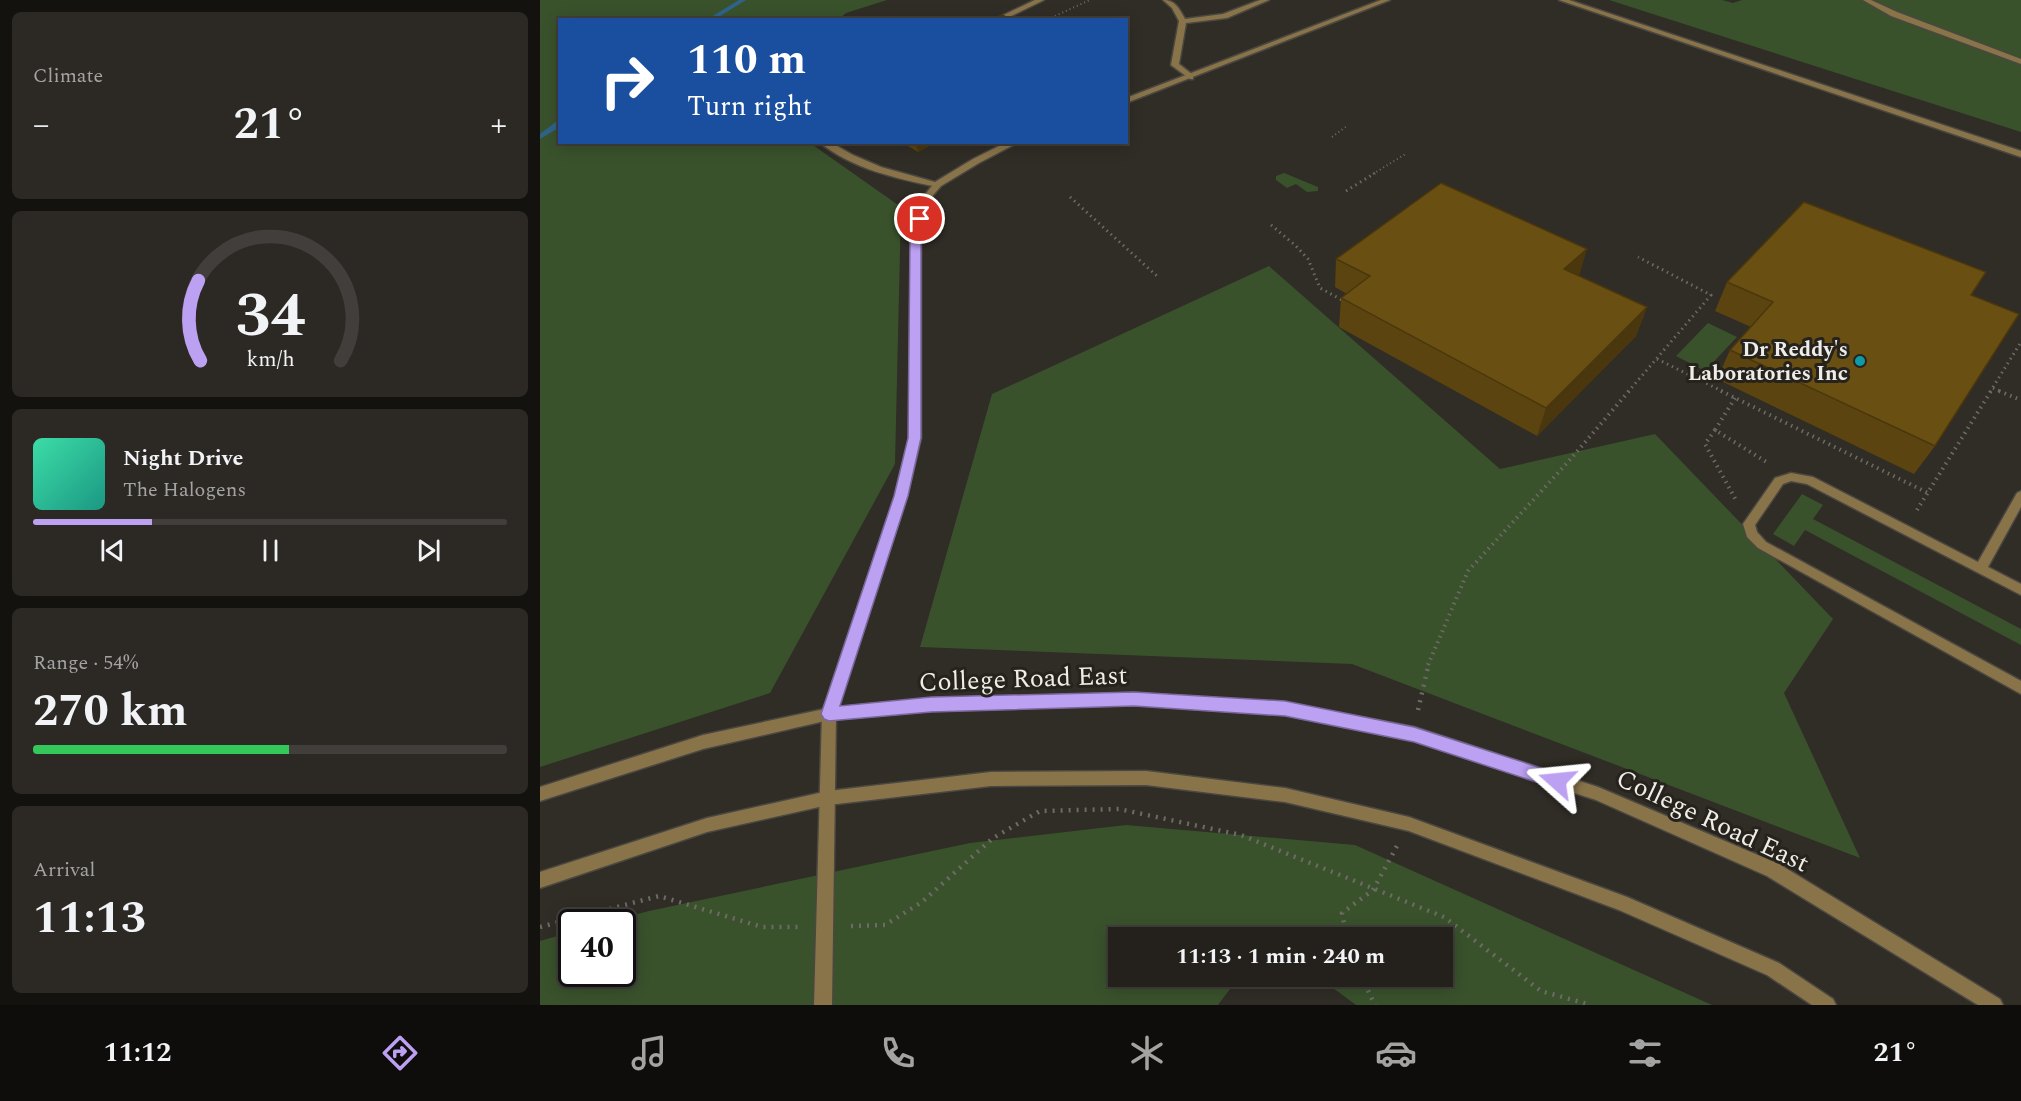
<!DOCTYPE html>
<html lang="en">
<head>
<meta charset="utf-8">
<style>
  body { margin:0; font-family:Spectral,serif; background:#2c2925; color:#f1f3f6; height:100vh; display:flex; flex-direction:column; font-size:22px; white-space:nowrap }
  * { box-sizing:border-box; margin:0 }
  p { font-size:20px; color:#a3a3a3 }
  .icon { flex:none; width:33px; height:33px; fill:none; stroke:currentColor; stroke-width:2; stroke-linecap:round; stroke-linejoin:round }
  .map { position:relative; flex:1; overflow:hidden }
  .side { display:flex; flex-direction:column; gap:12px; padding:12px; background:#14120f; width:540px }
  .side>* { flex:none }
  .guide { position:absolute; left:18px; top:18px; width:570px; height:126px; border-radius:0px; box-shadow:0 3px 15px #0003,0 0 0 2px #413e3b; background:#1a4fa0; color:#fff; overflow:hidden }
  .speed { position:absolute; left:18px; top:909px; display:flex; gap:12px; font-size:30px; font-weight:700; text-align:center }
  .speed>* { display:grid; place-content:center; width:78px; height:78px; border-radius:50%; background:#24211c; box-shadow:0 3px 15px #0003,0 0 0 2px #413e3b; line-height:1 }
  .speed .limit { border:3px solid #111; border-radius:9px; background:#fff; color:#111 }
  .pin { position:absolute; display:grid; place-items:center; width:51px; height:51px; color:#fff; margin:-26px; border:3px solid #fff; border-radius:50%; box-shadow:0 2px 6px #0007 }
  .me { position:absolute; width:66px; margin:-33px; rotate:288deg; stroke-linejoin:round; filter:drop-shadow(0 0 4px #0008) }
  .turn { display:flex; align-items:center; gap:21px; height:126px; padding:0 30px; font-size:27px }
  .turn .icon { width:78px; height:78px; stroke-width:2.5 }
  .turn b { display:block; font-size:42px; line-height:51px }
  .big { font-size:45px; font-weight:700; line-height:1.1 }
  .side .tile { flex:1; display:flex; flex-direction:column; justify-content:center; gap:9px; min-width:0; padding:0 21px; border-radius:9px; background:#2c2925 }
  .side .dial { align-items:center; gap:0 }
  .dial svg { height:156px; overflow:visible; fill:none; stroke:#413e3b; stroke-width:7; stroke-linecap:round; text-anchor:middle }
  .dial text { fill:#f1f3f6; stroke:none }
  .song { display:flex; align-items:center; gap:18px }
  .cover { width:72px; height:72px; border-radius:9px; background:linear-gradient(135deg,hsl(160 70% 55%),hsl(170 70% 35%)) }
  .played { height:6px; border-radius:3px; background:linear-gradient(90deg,#bca0f2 25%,#413e3b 25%) }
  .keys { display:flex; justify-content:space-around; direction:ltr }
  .heat { display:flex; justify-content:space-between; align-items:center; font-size:33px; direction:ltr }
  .charge { height:9px; border-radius:4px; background:linear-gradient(90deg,#34c759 54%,#413e3b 0) }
  .trip { position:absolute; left:568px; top:927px; width:345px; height:60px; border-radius:0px; background:#24211c; box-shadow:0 3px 15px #0003,0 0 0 2px #413e3b; font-weight:700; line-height:60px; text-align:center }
  .tab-bar { display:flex; height:96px; justify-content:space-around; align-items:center; background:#0e0d0b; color:#a3a3a3 }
  .tab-bar .icon { width:42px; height:42px }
  .tab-bar .on { color:#bca0f2 }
  .tab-bar b { font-size:27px; color:#f1f3f6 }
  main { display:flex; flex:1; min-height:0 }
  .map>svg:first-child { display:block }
</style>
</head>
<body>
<main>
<section class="side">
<div class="tile"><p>Climate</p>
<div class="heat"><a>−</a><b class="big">21°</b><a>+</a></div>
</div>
<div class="tile dial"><svg viewBox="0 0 100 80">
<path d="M14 69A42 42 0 1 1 86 69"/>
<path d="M14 69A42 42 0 0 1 13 28" stroke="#bca0f2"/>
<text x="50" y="56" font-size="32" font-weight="700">34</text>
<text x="50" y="72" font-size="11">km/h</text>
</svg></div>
<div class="tile">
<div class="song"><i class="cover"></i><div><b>Night Drive</b><p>The Halogens</p></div></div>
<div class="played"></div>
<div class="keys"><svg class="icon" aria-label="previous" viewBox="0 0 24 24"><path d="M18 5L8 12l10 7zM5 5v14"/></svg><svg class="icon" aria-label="pause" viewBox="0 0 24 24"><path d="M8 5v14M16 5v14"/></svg><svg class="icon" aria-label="next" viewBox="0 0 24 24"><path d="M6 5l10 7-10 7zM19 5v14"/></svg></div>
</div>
<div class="tile"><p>Range · 54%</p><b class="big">270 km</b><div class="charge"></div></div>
<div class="tile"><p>Arrival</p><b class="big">11:13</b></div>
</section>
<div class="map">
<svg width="1481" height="1005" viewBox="0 0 1481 1005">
  <rect width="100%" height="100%" fill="#302c26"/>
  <path fill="#39522c" d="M0,0H347L306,13L299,19L20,20V142L270,143L361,207L355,464L230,693L0,767Z
    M1069,0H1182L1193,3L1202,0H1481V132Z
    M744,173L778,187V191L767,192L756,184L747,188L736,180V176Z
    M729,266L960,469L1115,434L1293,619L1244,693L1320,858L812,664L380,647L452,394Z
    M1168,323L1197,337L1165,371L1136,356Z
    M1262,494L1283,505L1273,519L1481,629V645L1265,530L1254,546L1233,534Z
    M586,825L815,845L1172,1005H816L778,977L903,976V938H579V976L699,977L678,1005H0V941L31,932L32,974H82V922H67L109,911L430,843Z"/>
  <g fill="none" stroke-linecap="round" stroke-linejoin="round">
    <path fill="#2f638a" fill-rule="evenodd" d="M199,0H206L174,20H166Z
      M17,121H20V127L0,139V134Z"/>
    <g stroke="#4b4741" stroke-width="3">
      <path id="service" d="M495,0H504L463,20H453Z
        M623,0C635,0 639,8 645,19L683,14L720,0H729L687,18L646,23L639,64L653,75V79H650L631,65L639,21L632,8Z
        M279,142H290L313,155L341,167L402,184L398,187C358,179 312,169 279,142Z
        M1251,473L1273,477L1438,562L1477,493L1481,491V507L1448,567L1481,584V595L1267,484L1251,481L1243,484L1215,525L1217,532L1226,542L1481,681V694L1218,548L1207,537L1203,524L1235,478Z
        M289,708L294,709L296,714L292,1005H274L282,714L284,709Z"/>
    </g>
    <g stroke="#4b4741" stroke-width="3">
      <path id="minor" d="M841,0H850L586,103V98Z
        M1019,0H1029L1481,151V157Z
        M1323,0H1331L1357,12L1481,59V64L1351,16Z
        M467,142H479L439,163L401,186L388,201L381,238V438L367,496L296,714L294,719L289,720L284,719L282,714L355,496L369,438L371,238L380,201L395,182L433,159Z"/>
    </g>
    <g stroke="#4b4741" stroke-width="3">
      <path id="tertiary" d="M594,693L745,703L874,727L1058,787L1239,864L1460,999L1463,1005H1438L1227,876L1056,800L874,741L745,715L594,705L391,711L289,720L163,749L0,801V787L163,735L289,708L391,699Z
        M606,771L745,788L869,817L1087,897L1239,963L1293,999L1296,1005H1272L1227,975L1079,910L869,831L745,802L606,785L451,786L288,805L167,832L0,888V872L167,818L288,791L451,772Z"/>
    </g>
    <path stroke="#6e6a65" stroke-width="2" stroke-dasharray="1 3" stroke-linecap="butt" d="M515,16L550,0
      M792,137L807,126
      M833,174L867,153"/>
    <path stroke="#6e6a65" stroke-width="3" stroke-dasharray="1.5 4" stroke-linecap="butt" d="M806,191L835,173
      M530,197L618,277
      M731,225L755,245L768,259L780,288L804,301
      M1117,359L1184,392
      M1453,388L1462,392
      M1088,392L1171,295L1098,257
      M1450,392L1481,342"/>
    <path stroke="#6e6a65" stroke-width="4" stroke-dasharray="1.5 4.5" stroke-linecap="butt" d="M1181,391L1388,493
      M1459,391L1481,400
      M1195,398L1175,430L1228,463
      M1175,430L1165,444L1197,502
      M1377,510L1451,391
      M888,665L928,571L1028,462L1089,391"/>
    <path stroke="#6e6a65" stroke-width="4.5" stroke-dasharray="2 6" stroke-linecap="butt" d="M878,710L889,663
      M311,926L345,925L382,902L453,838L500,811L579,809L701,835L904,917L1001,991L1051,1005
      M0,927L119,896L222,927H259
      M807,938L802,913L833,890L857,846
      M821,976L835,1005"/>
    <use href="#service" fill="#89744a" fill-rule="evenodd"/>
    <use href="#minor" fill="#89744a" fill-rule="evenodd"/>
    <use href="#tertiary" fill="#89744a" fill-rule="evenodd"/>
  </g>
  <path fill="#5b440f" d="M361,142H397L378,152Z
    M796,259L1040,276L1107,307L1096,336L997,436L799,327L801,298L807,294L795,287Z
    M1187,282L1431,295L1395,446L1374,474L1177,379L1190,350L1211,327L1175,311Z"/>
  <path fill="#4a370d" d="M375,142H397L378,152Z
    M1047,249L1039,277L1024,269Z
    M1107,307L1096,336L997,436L1006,408Z"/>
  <path fill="#6a4f12" stroke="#4a370d" stroke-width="1.5" d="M462,15L472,20H451Z
    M901,183L1047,249L1024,269L1107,307L1006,408L801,298L830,276L796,259Z
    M1264,202L1446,272L1431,295L1479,314L1395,446L1190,350L1233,302L1187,282Z"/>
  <path fill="#bca0f2" stroke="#7a689d" stroke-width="1.5" d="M380,216L385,219L381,238V438L368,496L300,706L391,697L594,692L745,701L874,727L1023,775L1026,781L1023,786L1017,789L874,742L745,716L594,706L391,712L289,721L284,719L281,714L354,496L368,438L370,238L374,219Z"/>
  <circle fill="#0f9aa8" stroke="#26221c" stroke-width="2" cx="1320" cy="361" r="6"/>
  <g text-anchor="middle" stroke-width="6" stroke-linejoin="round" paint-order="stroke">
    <g font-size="21" font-weight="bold" fill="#efede9" stroke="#26221c" text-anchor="end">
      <text x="1308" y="356">Dr Reddy's<tspan x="1308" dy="24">Laboratories Inc</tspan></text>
    </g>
    <g font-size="26" fill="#efede9" stroke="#26221c">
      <text transform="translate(483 678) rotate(-2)" y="9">College Road East</text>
      <text transform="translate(1173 820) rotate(25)" y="9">College Road East</text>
    </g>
  </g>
</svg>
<div class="speed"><div class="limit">40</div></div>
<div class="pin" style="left:380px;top:219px;background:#d93025"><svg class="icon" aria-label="arrive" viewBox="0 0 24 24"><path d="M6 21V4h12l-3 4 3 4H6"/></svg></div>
<svg class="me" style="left:1017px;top:781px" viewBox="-20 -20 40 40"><path d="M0-17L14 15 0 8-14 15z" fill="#bca0f2" stroke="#fff" stroke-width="4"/></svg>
<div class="trip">11:13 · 1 min · 240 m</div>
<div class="guide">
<div class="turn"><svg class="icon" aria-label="right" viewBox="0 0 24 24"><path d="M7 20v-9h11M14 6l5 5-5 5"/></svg><div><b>110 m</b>Turn right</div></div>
</div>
</div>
</main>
<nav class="tab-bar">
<b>11:12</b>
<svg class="icon on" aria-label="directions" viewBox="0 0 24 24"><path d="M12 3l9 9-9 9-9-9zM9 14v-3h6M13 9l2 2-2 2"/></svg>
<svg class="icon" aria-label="music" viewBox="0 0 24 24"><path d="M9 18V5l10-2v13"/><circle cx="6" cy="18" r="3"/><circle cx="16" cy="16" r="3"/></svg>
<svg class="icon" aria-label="phone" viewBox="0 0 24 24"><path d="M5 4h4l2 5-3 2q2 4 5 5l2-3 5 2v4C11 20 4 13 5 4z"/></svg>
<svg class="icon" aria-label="climate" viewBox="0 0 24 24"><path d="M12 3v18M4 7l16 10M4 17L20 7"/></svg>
<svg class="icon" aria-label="car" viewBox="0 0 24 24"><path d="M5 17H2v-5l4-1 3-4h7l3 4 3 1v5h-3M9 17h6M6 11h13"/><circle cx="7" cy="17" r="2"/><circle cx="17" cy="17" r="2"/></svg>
<svg class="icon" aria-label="filters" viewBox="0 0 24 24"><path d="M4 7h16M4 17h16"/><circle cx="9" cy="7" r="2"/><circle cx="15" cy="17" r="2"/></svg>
<b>21°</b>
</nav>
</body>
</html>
